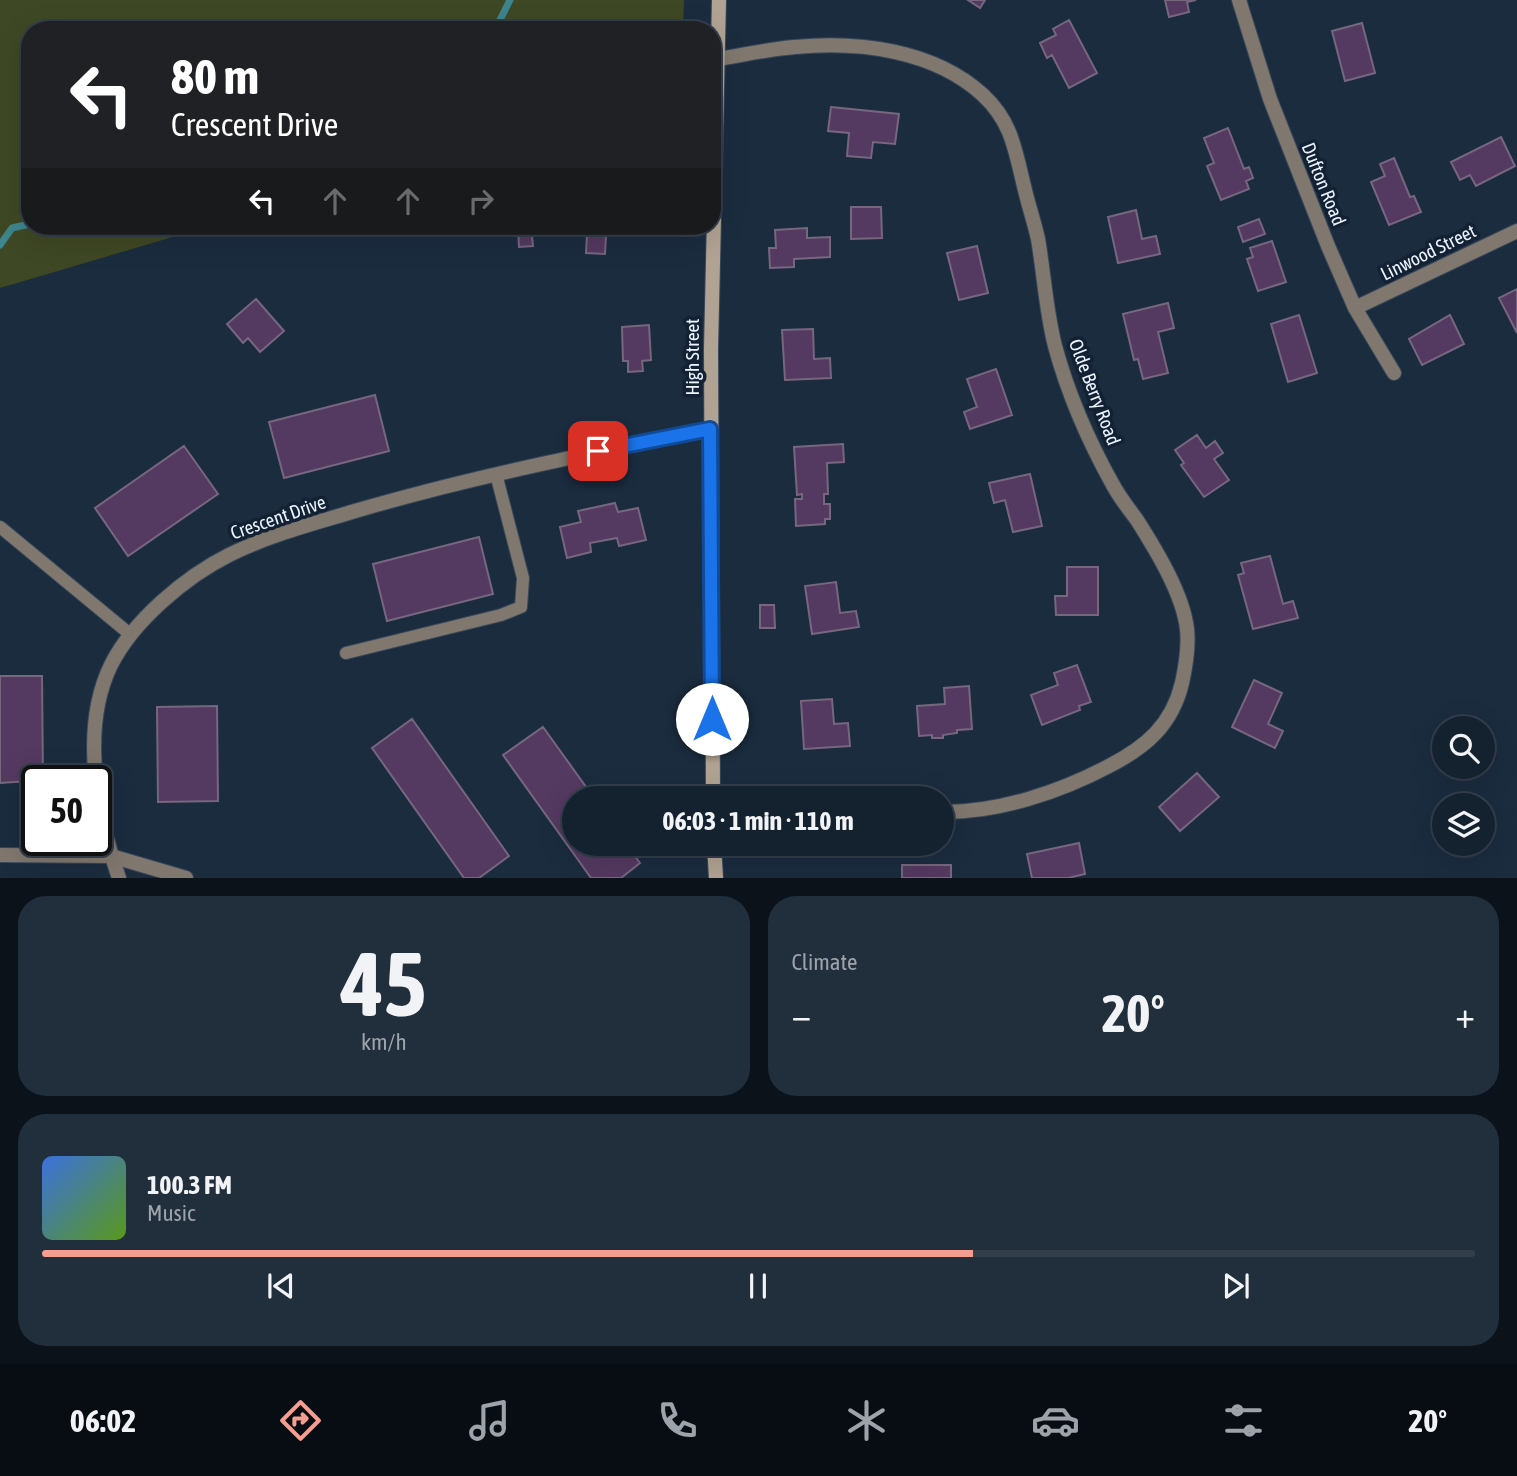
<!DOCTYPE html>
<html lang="en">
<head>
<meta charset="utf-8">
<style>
  body { margin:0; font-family:"Asap Condensed",sans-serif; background:#212e3b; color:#f1f3f6; height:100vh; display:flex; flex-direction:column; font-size:26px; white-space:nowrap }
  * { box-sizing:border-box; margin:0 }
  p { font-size:23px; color:#9da3aa }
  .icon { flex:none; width:38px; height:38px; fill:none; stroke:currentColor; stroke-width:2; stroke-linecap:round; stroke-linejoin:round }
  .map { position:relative; height:878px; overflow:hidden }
  .sheet { display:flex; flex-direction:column; gap:18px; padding:18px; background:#0b121a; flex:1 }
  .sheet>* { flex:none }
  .guide { position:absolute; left:21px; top:21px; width:700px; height:214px; border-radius:28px; box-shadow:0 7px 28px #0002,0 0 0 2px #333e4b; background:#202124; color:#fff; overflow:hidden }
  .buttons { position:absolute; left:1432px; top:716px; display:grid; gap:14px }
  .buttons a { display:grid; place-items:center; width:63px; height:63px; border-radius:50%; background:#14212f; box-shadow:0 7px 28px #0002,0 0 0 2px #333e4b; font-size:35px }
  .speed { position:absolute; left:21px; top:765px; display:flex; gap:14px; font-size:35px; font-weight:700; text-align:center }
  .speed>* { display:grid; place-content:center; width:91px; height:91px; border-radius:50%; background:#14212f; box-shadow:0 7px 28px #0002,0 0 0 2px #333e4b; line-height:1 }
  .speed .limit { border:4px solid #111; border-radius:10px; background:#fff; color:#111 }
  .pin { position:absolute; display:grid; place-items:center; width:60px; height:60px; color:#fff; margin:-30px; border-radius:14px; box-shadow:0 4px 10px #0006 }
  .me { position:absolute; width:77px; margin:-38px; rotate:0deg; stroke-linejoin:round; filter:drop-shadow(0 0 5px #0008) }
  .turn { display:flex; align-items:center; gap:24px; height:147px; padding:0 35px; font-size:32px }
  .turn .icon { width:91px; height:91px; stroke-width:2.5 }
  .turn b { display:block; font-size:49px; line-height:60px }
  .lanes { display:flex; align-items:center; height:66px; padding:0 35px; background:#0003; justify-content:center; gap:35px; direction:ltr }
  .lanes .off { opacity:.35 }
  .big { font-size:52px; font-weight:700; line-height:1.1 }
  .sheet .widget { flex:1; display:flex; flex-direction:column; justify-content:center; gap:10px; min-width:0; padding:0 24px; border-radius:28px; background:#212e3b }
  .sheet .dial { align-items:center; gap:0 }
  .dial b { font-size:91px; line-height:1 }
  .song { display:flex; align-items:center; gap:21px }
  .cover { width:84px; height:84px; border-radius:10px; background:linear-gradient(135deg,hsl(220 70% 55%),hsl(90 70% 35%)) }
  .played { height:7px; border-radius:4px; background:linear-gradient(90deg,#f59d8f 65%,#333e4b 65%) }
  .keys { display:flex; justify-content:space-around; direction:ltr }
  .heat { display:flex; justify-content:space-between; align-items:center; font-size:38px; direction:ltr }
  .sheet .tiles { flex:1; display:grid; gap:18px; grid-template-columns:1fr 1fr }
  .widget:last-child { grid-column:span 2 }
  .trip { position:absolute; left:562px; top:786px; width:392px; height:70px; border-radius:35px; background:#14212f; box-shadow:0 7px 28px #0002,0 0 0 2px #333e4b; font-weight:700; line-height:70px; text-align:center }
  .tabs { display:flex; height:112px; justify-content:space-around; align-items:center; background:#080d13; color:#9da3aa }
  .tabs .icon { width:49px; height:49px }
  .tabs .on { color:#f59d8f }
  .tabs b { font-size:32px; color:#f1f3f6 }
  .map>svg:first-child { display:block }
</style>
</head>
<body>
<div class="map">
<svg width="1517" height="878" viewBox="0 0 1517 878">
  <rect width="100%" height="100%" fill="#1b2c3f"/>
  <path fill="#3f4824" d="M0,0H684L683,30H30V226H210L0,288Z"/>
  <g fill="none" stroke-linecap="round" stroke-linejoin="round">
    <path stroke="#3e858d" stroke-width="7" d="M495,30L510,0
      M0,245L12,228L30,224"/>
  </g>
  <path fill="#543960" stroke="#76667e" stroke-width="2" d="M968,0H985L980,8Z
    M1165,0H1196L1187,2L1189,12L1169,17Z
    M1069,20L1097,73L1069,88L1052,55L1047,58L1040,43L1056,35L1053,29Z
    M1362,23L1375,73L1345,81L1332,31Z
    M831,107L899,114L895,144L873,142L871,158L847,156L849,133L828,131Z
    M1228,128L1244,169L1249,167L1253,178L1246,181L1249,189L1221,200L1207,166L1214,163L1204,138Z
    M1501,137L1515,166L1476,186L1470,175L1460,180L1451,162Z
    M1394,158L1410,197L1414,196L1421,212L1389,225L1371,182L1385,176L1380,164Z
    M851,207H881L882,238L851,239Z
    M1136,210L1142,239L1156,236L1160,254L1118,263L1108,217Z
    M1259,219L1265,234L1243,242L1238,227Z
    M531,226L533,246L519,247L518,227Z
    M807,228V238L830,237V257L794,259V267L770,268L769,248H776L775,230Z
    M587,234L606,236L605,254L586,253Z
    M1272,241L1286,282L1258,291L1247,259L1253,257L1250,248Z
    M977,246L988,293L959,300L947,253Z
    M1517,289V333L1499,298Z
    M256,299L284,331L260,352L248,338L243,343L227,324Z
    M1168,303L1174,328L1158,332L1168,373L1143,379L1138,359L1134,360L1123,314Z
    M1299,315L1317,373L1288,382L1271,324Z
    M1450,315L1464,344L1422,365L1409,339Z
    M649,325L651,360L642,361L643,371L628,372V361H623L622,327Z
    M813,329L814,359L830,358L831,378L785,380L782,330Z
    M996,369L1012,415L970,429L964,412L977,407L967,379Z
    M375,395L389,451L284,478L269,422Z
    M1197,435L1206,448L1215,441L1223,453L1214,459L1229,480L1204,497L1181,465L1184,463L1175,450Z
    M843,444L844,462L827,463L828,494H824V504H830V519H825V524L796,526L795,499H802V494L797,495L794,447Z
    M184,446L218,494L128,556L95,508Z
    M1030,474L1042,526L1013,532L1005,500L994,503L989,483Z
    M615,503L618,512L638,508L646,540L619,546L617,538L590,543L591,552L567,558L560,527L581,522L578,511Z
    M479,537L493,594L387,621L373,564Z
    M1270,556L1283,604L1293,601L1298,618L1253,629L1238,575L1244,573L1241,563Z
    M1067,567H1098V615H1056L1055,596H1067Z
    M836,582L840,613L856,611L859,627L812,634L805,586Z
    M760,605H774L775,628H760Z
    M1077,665L1091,702L1079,706L1080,710L1042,725L1031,695L1058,685L1054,673Z
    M0,676H42L43,780L0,783Z
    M1254,680L1282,693L1268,724L1283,731L1275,748L1232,727Z
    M969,686L972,729L957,730V733L943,735V738H932V735L919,736L917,706L945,704L944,688Z
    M832,699L834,724L848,723L850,746L804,749L801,701Z
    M217,706L218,801L158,802L157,707Z
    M412,719L509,856L479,878H464L372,748Z
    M543,727L594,798H574V844H626L640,863L621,878H591L503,755Z
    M1197,773L1219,797L1180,831L1159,807Z
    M1079,843L1085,874L1068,878H1032L1027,854Z
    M902,865H951V878H902Z"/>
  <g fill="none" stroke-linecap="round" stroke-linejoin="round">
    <g stroke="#38485a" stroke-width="14">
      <path id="service" d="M0,527L131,635
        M346,653L501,615L521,607L523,578L496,474"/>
    </g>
    <g stroke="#38485a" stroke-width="16">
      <path id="minor" d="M1239,0L1270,99L1328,246L1355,308L1394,373
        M717,59C743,55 769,49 795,47C859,41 934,50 983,95C1012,122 1015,150 1024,186C1028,204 1034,221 1038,239C1044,274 1046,311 1055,346C1068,394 1089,442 1113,485C1120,498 1129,509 1137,520C1156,550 1183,594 1187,629C1189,648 1186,665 1182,683C1172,725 1146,747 1109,766C1060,792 997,813 942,812
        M1355,308L1517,231
        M0,855L111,856L186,878
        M119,878C97,815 80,728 111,665C133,621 185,577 229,555C269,535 312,524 355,511C471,477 591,453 711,429"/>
    </g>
    <g stroke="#38485a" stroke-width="16">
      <path id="secondary" d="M713,798L711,349L719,0
        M714,844L716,878"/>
    </g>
    <use href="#service" stroke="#80786e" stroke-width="12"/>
    <use href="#minor" stroke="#80786e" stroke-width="14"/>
    <use href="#secondary" stroke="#b1a393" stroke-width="14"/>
  </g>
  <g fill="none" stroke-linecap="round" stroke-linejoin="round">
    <g stroke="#114b97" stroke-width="18">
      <path id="route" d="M598,451L710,429L712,719"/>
    </g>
    <use href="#route" stroke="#1a73e8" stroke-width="12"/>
  </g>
  <g text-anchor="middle" stroke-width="7" stroke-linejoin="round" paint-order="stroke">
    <g font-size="19" fill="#ecf5ff" stroke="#122234">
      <text transform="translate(1324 184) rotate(68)" y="7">Dufton Road</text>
      <text transform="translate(1428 252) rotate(-26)" y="7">Linwood Street</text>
      <text transform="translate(692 357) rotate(-90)" y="7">High Street</text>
      <text transform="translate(1095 392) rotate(69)" y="7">Olde Berry Road</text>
      <text transform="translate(278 517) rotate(-19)" y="7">Crescent Drive</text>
    </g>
  </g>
</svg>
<div class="buttons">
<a><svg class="icon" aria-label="search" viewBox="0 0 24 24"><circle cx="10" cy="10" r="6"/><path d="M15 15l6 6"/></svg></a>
<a><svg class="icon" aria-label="layers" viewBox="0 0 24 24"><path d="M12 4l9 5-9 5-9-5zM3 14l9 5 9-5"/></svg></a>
</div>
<div class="speed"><div class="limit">50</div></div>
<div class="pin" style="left:598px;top:451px;background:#d93025"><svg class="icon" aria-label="arrive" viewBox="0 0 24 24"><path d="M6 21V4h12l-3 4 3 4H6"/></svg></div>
<svg class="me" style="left:712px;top:719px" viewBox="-20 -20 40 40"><circle r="19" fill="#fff"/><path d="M0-13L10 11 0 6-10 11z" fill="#1a73e8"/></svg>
<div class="trip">06:03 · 1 min · 110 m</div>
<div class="guide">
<div class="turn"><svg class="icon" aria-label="left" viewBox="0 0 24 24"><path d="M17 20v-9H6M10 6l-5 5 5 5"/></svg><div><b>80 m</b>Crescent Drive</div></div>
<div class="lanes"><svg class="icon" aria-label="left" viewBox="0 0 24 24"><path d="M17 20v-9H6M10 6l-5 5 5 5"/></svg><svg class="icon off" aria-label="ahead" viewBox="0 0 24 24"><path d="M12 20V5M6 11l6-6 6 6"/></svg><svg class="icon off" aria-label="ahead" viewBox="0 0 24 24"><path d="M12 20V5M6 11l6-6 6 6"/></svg><svg class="icon off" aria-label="right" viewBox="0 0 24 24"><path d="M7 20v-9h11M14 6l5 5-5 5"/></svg></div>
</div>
</div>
<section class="sheet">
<div class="tiles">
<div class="widget dial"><b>45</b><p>km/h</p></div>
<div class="widget"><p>Climate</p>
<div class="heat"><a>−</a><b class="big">20°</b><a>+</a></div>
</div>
<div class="widget">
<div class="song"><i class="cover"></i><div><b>100.3 FM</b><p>Music</p></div></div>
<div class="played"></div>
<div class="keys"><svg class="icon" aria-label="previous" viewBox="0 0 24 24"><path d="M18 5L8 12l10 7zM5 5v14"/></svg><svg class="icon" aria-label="pause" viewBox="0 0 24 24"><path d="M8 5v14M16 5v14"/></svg><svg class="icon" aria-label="next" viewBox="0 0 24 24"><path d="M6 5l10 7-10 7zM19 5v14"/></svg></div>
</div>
</div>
</section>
<nav class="tabs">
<b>06:02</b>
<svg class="icon on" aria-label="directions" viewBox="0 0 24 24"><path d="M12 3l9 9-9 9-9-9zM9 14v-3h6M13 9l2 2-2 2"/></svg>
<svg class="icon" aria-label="music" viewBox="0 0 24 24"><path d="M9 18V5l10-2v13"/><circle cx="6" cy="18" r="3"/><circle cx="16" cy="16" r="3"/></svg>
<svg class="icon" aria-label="phone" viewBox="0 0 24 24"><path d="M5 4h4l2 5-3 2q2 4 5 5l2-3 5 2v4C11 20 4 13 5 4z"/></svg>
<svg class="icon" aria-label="climate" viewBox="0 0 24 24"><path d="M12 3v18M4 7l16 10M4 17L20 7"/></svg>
<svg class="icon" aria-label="car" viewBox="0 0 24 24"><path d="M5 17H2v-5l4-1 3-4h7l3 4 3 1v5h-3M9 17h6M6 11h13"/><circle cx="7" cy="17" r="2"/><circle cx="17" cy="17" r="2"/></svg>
<svg class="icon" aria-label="filters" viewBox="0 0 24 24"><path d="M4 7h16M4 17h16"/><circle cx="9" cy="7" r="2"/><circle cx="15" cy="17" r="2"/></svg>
<b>20°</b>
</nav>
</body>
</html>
